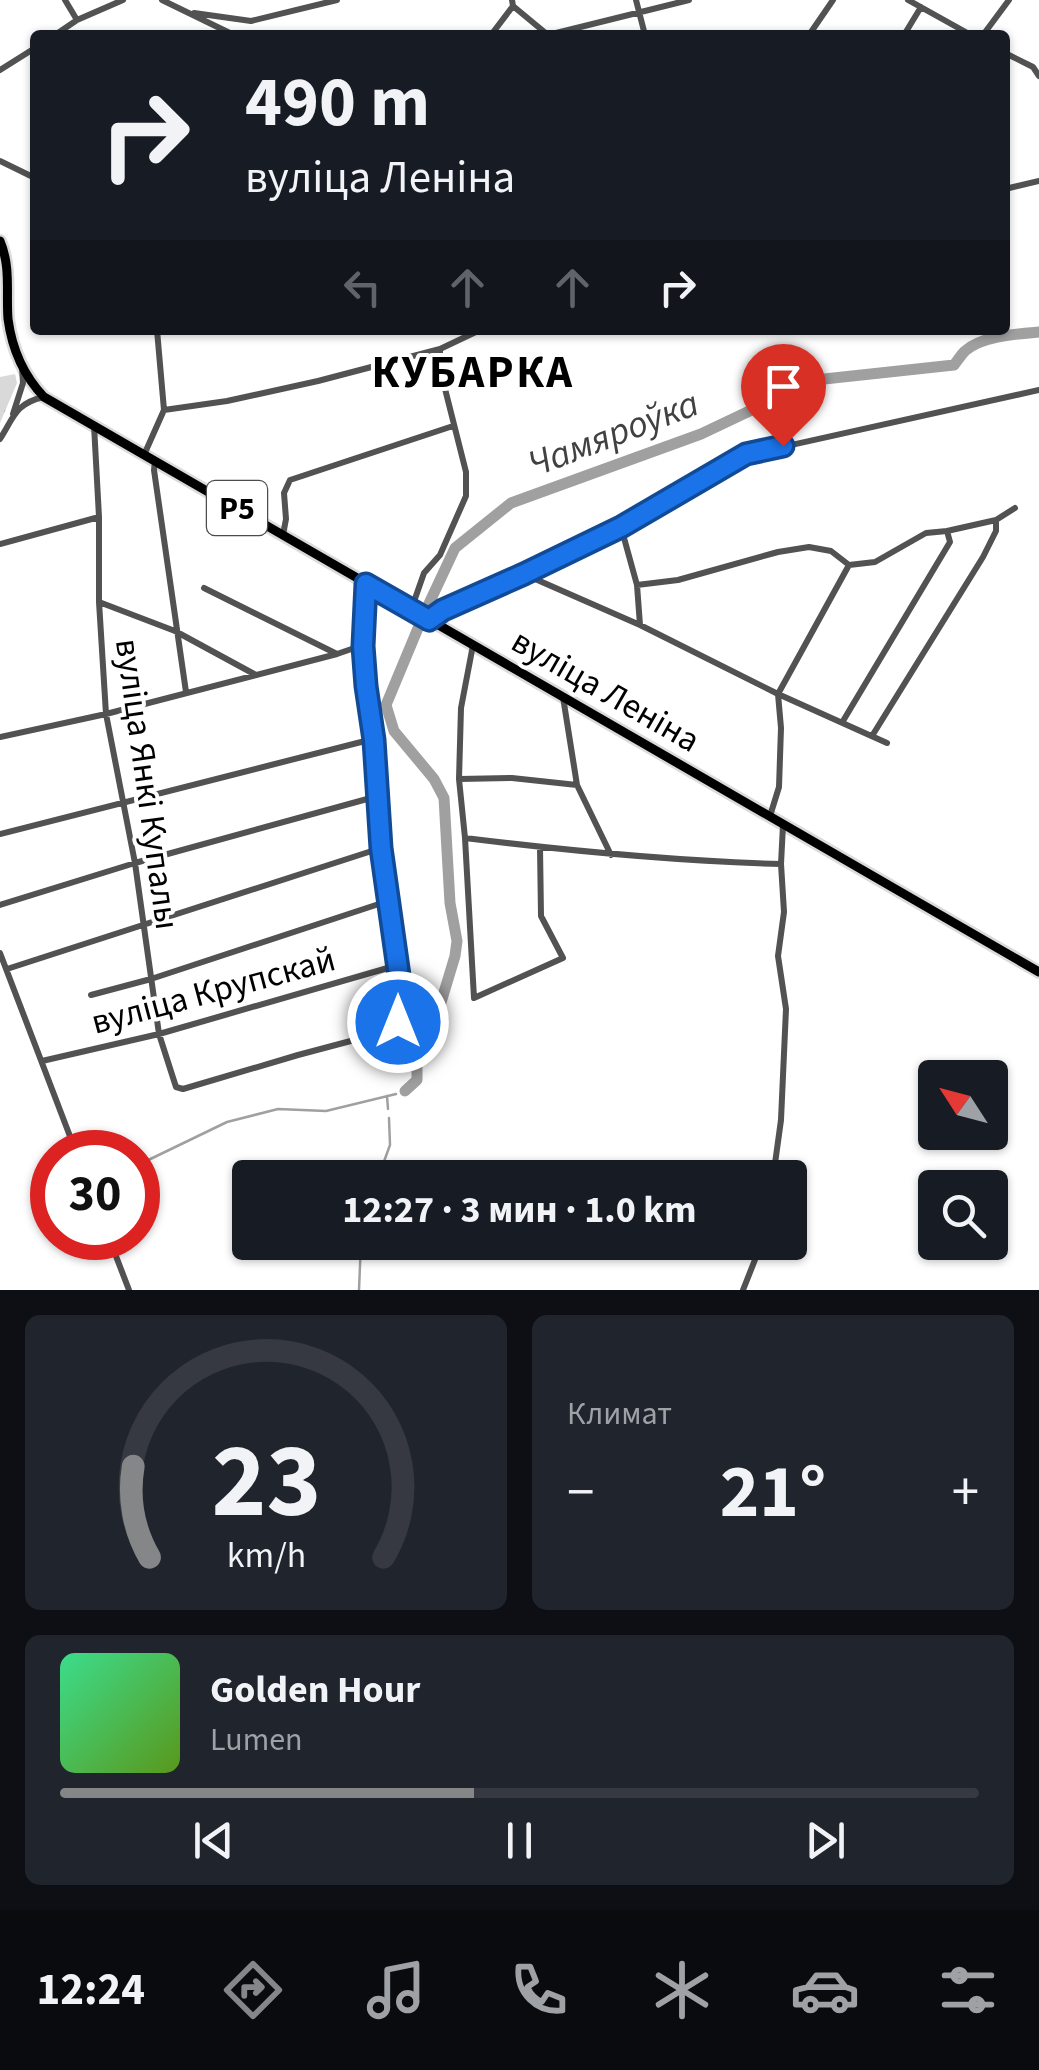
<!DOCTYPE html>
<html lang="ru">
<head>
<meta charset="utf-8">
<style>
  body { margin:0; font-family:"Source Sans 3",sans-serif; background:#20242c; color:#f1f3f6; height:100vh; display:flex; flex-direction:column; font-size:38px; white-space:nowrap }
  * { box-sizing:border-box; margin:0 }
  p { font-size:32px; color:#9ea1a6 }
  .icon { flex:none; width:55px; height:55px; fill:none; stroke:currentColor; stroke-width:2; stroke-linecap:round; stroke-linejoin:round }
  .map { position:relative; height:1290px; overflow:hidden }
  .details { display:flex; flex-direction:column; gap:25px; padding:25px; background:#0d0f14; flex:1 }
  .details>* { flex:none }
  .hud { position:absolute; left:30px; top:30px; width:980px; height:305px; border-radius:10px; box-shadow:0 2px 8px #0004; background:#171b24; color:#f1f3f6; overflow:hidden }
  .needle { width:65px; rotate:306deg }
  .tools { position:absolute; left:918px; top:1060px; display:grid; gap:20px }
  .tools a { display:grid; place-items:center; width:90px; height:90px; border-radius:10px; background:#171b24; box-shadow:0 2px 8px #0004; font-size:50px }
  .speed { position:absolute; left:30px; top:1130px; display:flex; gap:20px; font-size:50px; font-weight:700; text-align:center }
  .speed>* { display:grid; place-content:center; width:130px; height:130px; border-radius:50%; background:#171b24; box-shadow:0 2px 8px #0004; line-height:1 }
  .speed .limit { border:15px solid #d22; background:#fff; color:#111 }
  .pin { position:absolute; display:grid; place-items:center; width:85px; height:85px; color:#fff; margin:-102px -42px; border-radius:50% 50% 50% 0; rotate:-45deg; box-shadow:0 0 10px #0007 }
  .pin .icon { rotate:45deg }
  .me { position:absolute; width:110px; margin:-55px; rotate:0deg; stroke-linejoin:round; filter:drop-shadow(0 0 8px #0008) }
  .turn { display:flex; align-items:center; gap:35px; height:210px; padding:0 50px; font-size:45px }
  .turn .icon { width:130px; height:130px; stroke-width:2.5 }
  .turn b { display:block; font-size:70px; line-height:85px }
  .lanes { display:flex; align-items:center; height:95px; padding:0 50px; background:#0003; justify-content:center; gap:50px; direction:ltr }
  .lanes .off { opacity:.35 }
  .big { font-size:75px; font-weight:700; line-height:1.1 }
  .details .tile { flex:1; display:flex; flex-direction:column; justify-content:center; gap:15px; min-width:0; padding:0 35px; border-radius:15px; background:#20242c }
  .details .dial { align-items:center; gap:0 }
  .dial svg { height:260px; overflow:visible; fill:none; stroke:#363941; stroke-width:7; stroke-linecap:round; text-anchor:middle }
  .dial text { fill:#f1f3f6; stroke:none }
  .song { display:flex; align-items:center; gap:30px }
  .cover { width:120px; height:120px; border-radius:15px; background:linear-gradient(135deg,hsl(150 70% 55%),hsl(90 70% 35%)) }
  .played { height:10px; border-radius:5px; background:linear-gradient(90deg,#858687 45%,#363941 45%) }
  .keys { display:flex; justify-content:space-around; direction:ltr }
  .heat { display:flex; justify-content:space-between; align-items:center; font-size:55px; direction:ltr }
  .details .tiles { flex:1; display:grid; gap:25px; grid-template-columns:1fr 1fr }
  .tile:last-child { grid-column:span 2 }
  .trip { position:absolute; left:232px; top:1160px; width:575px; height:100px; border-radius:10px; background:#171b24; box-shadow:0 2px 8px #0004; font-weight:700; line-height:100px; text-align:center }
  .tabs { display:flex; height:160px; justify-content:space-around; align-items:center; background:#090b0e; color:#9ea1a6 }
  .tabs .icon { width:70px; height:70px }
  .tabs .selected { color:#858687 }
  .tabs b { font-size:45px; color:#f1f3f6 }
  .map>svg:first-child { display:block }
</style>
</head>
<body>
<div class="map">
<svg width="1039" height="1290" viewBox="0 0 1039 1290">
  <defs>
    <pattern id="grass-tufts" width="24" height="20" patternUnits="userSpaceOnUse" patternTransform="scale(2.5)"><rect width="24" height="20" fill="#d9d9d9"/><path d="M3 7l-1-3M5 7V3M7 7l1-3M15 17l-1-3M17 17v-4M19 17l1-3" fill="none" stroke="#b8b8b8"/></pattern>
  </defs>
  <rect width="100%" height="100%" fill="#fff"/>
  <path fill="url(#grass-tufts)" d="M15,374L17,383L0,423V377Z"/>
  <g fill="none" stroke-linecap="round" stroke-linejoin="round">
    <path stroke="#a0a0a0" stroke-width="2.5" d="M387,1096L388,1109
      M57,1147L59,1152
      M138,1165L227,1122L278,1109L326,1111L396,1094
      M378,1178L390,1145L389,1118
      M359,1290L361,1242"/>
    <path stroke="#a0a0a0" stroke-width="11" d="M425,612L455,548L511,503L701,434L815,380L954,365C958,360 961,355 965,351C982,336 1017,334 1039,332
      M405,1091L417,1080V1051L433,1029L455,956L457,941L450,903L444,798L434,779L394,731L386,705L421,621"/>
    <g stroke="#dbdbdb" stroke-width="14">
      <path id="major" d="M0,241C11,267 6,292 8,319C12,349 24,376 44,397L1039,972"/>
    </g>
    <path stroke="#525252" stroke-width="6" d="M65,0L77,20
      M162,0L234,35
      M636,0L645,35
      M908,0L971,35
      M513,6L548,35L689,0
      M194,13L251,21L337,0
      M55,35L77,20L123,0
      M491,35L513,6L512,0
      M809,35L833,0
      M904,35L921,7
      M983,35L1009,0
      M1005,53L1033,67L1039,76
      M0,70L35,48
      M0,161L35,178
      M1005,189L1039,181
      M164,410L227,401L318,381L440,349L480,330
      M13,414L23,383L22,368
      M94,425L99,517V602L106,714L135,863L159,1034L176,1087L183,1089L298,1055L392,1030L398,1022L403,1004L381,848L373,739L366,686L363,645L366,584
      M0,439C14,417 15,404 43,397
      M144,455L164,410L157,330
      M155,461L154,470L186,692
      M621,527L637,585L640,625
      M947,531L996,520L1015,508
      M283,535L286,519L284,493L290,480L453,426
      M0,544L99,517
      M526,575L640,625L778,694L887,743
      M637,585L678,580L778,552L809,547L831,551L849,565L875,562L926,533L947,531L950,542L843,721
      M204,588L337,654
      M99,602L175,631L256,675
      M411,610L424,573L440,555L466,496V472L440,369V349
      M429,620L443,610L525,574L621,527L746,455L1039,390
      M473,645L461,708L459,779L465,838L474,998L563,958L541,916L540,847
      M563,697L577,785
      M872,736L983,557L996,531V520
      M0,737L106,714L337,654L363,645
      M459,779L512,778L577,785L611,855
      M770,816L779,787L781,728L778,694L849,565
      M0,834L373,739
      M465,838C570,851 675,861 781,864
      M0,905L135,863L378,796
      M0,953L76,1152
      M7,969L381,848
      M91,995L151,979L388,901
      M42,1061L159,1034L398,965
      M773,1178L781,1120L786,1009L778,956L784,912L781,864L783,825
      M109,1238L129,1290
      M743,1290L762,1242"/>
    <use href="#major" stroke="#000" stroke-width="9"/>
  </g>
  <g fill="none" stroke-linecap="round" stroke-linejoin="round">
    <g stroke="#114b97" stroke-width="25">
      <path id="route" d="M398,1022L403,1004L381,848L374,740L366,686L363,646L366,584L429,620L443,610L524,574L621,527L746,454L783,446"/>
    </g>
    <use href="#route" stroke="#1a73e8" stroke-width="18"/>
  </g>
  <g text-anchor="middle" stroke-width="8" stroke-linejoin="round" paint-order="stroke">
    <rect fill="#fff" stroke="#4c4c4c" stroke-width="2.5" x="207" y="481" width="60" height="54" rx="8"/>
    <g font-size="32" font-weight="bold" fill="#000">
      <text x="237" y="519">Р5</text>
    </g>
    <g font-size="35" fill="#000" stroke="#fff">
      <text transform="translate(606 690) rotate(30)" y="12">вуліца Леніна</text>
      <text transform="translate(148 784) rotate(82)" y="12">вуліца Янкі Купалы</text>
      <text transform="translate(213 990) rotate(-15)" y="12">вуліца Крупскай</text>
    </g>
    <g font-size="38" font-style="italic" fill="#414141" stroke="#fff">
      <text transform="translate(613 433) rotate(-21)" y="13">Чамяроўка</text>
    </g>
    <g font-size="45" font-weight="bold" letter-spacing="2.5" fill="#000" stroke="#fff">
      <text x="473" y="387">КУБАРКА</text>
    </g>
  </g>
</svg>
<div class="tools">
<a><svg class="needle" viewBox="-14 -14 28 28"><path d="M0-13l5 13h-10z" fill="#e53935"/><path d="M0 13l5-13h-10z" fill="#9ea1a6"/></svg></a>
<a><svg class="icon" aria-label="search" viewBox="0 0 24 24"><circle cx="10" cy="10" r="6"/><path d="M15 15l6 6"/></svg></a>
</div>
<div class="speed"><div class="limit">30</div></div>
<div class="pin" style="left:783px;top:446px;background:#d93025"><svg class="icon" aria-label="arrive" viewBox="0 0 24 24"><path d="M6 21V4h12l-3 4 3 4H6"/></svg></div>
<svg class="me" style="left:398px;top:1022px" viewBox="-20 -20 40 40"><circle r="17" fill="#1a73e8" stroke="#fff" stroke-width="3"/><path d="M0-11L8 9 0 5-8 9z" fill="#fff"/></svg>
<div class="trip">12:27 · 3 мин · 1.0 km</div>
<div class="hud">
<div class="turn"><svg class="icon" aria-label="right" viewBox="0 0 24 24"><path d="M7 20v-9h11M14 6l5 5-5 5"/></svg><div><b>490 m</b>вуліца Леніна</div></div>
<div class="lanes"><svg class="icon off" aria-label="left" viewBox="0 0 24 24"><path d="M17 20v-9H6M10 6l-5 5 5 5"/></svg><svg class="icon off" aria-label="ahead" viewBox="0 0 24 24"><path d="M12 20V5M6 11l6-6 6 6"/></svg><svg class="icon off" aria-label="ahead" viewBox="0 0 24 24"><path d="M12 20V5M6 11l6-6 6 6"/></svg><svg class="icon" aria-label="right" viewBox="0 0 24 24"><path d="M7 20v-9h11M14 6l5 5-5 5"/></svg></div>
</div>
</div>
<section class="details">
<div class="tiles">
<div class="tile dial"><svg viewBox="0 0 100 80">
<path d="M14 69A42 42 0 1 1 86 69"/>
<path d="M14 69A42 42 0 0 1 9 41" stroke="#858687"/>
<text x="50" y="56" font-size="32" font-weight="700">23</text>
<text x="50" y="72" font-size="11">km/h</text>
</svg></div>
<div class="tile"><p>Климат</p>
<div class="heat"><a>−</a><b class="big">21°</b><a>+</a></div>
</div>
<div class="tile">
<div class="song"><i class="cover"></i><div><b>Golden Hour</b><p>Lumen</p></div></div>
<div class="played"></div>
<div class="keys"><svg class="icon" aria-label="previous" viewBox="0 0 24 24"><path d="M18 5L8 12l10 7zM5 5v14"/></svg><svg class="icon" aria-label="pause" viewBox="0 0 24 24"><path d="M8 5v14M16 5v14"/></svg><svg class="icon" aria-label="next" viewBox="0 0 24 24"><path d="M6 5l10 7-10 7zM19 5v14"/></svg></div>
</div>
</div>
</section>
<nav class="tabs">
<b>12:24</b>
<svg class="icon selected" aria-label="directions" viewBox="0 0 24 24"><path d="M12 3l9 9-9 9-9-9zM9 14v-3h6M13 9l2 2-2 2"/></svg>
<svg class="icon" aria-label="music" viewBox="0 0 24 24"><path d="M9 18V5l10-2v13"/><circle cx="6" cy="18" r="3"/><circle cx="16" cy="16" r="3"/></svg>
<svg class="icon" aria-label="phone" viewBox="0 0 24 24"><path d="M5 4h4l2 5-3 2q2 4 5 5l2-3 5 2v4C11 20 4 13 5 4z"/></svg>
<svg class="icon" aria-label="climate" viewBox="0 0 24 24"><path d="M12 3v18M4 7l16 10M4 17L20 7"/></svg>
<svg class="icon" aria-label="car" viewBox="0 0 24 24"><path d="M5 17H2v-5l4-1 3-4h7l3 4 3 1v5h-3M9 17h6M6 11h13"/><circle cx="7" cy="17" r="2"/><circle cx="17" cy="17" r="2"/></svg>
<svg class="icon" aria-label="filters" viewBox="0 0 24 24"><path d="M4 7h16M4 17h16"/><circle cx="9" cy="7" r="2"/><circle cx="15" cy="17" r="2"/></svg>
</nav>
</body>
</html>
